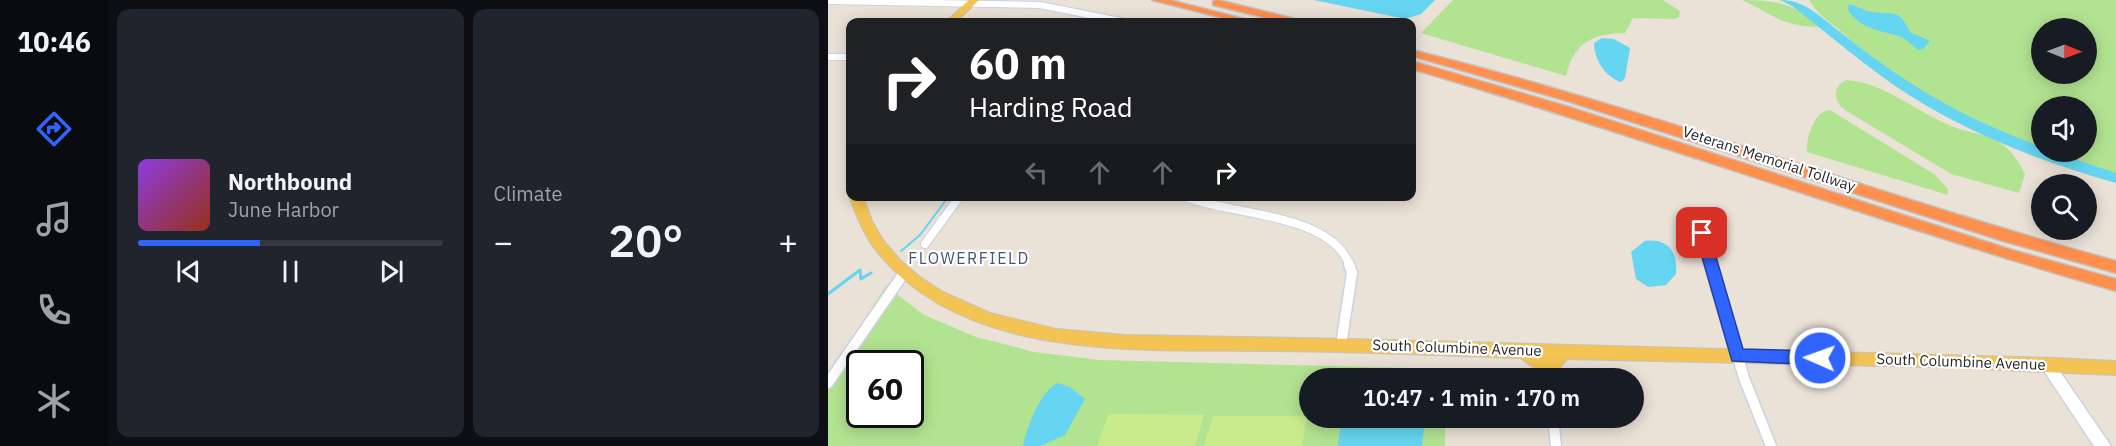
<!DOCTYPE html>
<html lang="en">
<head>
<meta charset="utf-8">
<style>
  body { margin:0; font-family:"IBM Plex Sans",sans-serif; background:#20242c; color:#f1f3f6; height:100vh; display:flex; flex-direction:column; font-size:22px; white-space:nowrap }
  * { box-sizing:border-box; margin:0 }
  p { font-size:20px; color:#9ea1a6 }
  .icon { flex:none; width:33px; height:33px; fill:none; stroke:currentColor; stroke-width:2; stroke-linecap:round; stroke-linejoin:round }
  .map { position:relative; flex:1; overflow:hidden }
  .panel { display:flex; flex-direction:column; gap:9px; padding:9px; background:#0d0f14; width:720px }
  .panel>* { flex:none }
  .banner { position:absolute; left:18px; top:18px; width:570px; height:183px; border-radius:12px; box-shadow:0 3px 15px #0003; background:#202124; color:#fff; overflow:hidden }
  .needle { width:39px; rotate:91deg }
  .buttons { position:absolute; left:1203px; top:18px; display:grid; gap:12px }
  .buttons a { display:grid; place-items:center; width:66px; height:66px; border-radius:50%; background:#171b24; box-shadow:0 3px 15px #0003; font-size:30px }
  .speed { position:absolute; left:18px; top:350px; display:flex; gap:12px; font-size:30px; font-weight:700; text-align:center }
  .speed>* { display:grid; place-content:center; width:78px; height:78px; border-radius:50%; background:#171b24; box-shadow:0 3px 15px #0003; line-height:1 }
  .speed .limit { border:3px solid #111; border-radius:9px; background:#fff; color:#111 }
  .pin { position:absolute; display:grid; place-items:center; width:51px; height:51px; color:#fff; margin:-26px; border-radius:12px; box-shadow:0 3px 9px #0006 }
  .me { position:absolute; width:66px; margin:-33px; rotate:272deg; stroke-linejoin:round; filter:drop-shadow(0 0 4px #0008) }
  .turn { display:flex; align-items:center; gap:21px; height:126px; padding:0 24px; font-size:27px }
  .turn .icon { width:78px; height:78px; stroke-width:2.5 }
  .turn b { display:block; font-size:42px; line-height:51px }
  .lanes { display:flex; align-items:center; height:57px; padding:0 24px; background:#0003; justify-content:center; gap:30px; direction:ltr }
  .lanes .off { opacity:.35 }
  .big { font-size:45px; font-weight:600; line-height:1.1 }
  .panel .widget { flex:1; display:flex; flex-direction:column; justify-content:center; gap:9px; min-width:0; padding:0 21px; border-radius:12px; background:#20242c }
  .song { display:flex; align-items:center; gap:18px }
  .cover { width:72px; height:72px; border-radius:9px; background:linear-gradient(135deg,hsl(270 70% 55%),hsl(10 70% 35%)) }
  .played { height:6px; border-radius:3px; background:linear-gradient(90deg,#3064fe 40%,#363941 40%) }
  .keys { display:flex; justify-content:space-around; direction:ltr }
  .heat { display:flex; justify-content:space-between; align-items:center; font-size:33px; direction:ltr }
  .panel .tiles { flex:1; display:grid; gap:9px; grid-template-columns:repeat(2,1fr) }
  .trip { position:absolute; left:471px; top:368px; width:345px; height:60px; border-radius:30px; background:#171b24; box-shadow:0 3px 15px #0003; font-weight:600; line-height:60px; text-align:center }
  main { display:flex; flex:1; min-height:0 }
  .menu { display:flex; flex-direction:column; width:108px; justify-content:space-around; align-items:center; background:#090b0e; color:#9ea1a6 }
  .menu .icon { width:42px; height:42px }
  .menu .selected { color:#3064fe }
  .menu b { font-size:27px; color:#f1f3f6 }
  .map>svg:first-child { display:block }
</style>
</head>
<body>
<main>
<nav class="menu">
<b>10:46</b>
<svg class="icon selected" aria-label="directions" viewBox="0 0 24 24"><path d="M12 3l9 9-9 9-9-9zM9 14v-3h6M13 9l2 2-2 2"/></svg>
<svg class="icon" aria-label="music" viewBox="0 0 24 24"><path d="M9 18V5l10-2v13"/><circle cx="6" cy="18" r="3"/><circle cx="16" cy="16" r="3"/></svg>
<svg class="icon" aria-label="phone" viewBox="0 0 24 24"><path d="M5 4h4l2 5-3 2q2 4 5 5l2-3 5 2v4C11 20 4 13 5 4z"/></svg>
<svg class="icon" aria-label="climate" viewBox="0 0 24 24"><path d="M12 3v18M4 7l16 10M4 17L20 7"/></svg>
</nav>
<section class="panel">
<div class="tiles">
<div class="widget">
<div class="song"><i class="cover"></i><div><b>Northbound</b><p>June Harbor</p></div></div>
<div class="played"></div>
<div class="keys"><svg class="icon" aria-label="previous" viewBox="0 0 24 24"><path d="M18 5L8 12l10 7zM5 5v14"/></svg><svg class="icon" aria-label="pause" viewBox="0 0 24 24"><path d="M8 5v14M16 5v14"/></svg><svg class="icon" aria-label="next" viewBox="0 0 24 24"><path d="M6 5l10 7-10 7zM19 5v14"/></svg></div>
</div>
<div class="widget"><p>Climate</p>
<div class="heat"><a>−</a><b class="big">20°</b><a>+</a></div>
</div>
</div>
</section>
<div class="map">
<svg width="1288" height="446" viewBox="0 0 1288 446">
  <rect width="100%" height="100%" fill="#eae1d7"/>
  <path fill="#b2e391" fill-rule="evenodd" d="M625,0H835L852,11L851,17L846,19L805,18L797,33C764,34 746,42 738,76L593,33Z
    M914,0C943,0 970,3 990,27C950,25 947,15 914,0Z
    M981,0H1288V175L1221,152H1258V106H1214L1213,149L1206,146C1137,116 1073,87 1017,35C1002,21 992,18 981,0ZM1214,28H1258V74H1214Z
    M1018,80C1057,83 1087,111 1123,126C1137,132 1153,133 1167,140C1181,146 1190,161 1197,174L1191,193L1123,174L1017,110C1005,101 1004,87 1018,80Z
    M1002,110L1106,174L1120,189V195L979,152C978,138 986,111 1002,110Z
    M58,286L96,315L148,337L206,352L271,360L619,369V378H482V417H617V446H0V376ZM32,363H82V414H32Z"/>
  <path fill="#c9eb8c" d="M281,414L376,415L367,446H269Z
    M385,416H479L474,446H376Z"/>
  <path fill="#66d5f1" d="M486,0H607L593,14L577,19Z
    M1021,4C1027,5 1033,9 1039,11C1063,17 1070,5 1082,32L1102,41L1095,49L1090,50C1083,45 1078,38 1070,36C1051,30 1032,29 1020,10Z
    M774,38L786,39L802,48L797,78L793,82C777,77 766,59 766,43Z
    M817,241C841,238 850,253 848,274L838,285L820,287L808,279L803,252Z
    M230,383L242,387L257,399L237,435L212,446H195C199,427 212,391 230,383Z
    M514,417H597L594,446H510Z"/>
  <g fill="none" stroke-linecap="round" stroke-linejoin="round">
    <path stroke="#66d5f1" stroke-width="2" d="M73,251L92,235L121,196"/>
    <path stroke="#66d5f1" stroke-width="3" d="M0,294L32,270L33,279L43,273"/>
    <path fill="#66d5f1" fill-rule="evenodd" d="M952,0C977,0 991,16 1011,31C1078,85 1133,117 1214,147V152H1225L1288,173V183C1218,163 1143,135 1081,95C1040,69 1003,36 964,6Z"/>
    <g stroke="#cdd2e1" stroke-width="8">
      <path id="street-far2" d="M0,1L212,5L297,22
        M0,57H22"/>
    </g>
    <g stroke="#cdd2e1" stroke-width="10">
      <path id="street-far1" d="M355,196C403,216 503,212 522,266
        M874,233L884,266
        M97,244L132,196"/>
    </g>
    <g stroke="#cdd2e1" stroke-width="13">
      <path id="street" d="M883,264L916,378L943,446
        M513,345L524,273L521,264
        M0,383L76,273
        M725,417L728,446"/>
    </g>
    <g stroke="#cdd2e1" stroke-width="3">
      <path id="secondary" d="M1219,358L1224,360L1283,446H1266L1214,368L1212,364L1214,360Z"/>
    </g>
    <g stroke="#c3c3c3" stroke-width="2">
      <path id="primary" d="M141,0H151L128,22H118Z
        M22,194V196H35L44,221L55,240L72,260L92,277L115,292L162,313L228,329L298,335L524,339L1226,358L1288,361V375L1102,367L739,359L733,366L730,378H711L705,367L692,358C612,355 531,352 451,351C321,349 136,365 47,249C35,233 28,215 21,196Z"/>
    </g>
    <g stroke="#c3c3c3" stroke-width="3">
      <path id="highway" d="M324,0H342L428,22H411Z
        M390,0L471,20L472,22H456L385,5V1Z
        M584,50C822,109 1052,196 1288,261V273L1175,241L739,101L584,56Z
        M584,61L738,106L1184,250L1288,279V291C1051,223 820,138 584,69Z"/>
    </g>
    <use href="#street-far2" stroke="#fff" stroke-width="6"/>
    <use href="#street-far1" stroke="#fff" stroke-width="8"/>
    <use href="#street" stroke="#fff" stroke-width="10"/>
    <use href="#secondary" fill="#fff" fill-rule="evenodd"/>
    <use href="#primary" fill="#f3c453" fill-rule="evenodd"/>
    <use href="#highway" fill="#ff8f4d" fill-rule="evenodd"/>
  </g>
  <path fill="#3064fe" stroke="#1f41a5" stroke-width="1.5" d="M874,228L881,233L915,349L992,351L998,353L1000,358L998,363L992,365L904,361L867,233Z"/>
  <g text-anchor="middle" stroke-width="4.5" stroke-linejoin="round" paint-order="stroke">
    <g font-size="15" fill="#272727" stroke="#fff">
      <text transform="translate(941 159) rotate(18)" y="5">Veterans Memorial Tollway</text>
      <text transform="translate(629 348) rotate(2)" y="5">South Columbine Avenue</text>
      <text transform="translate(1133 362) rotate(2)" y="5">South Columbine Avenue</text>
    </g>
    <g font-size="16" letter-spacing="1.5" fill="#475378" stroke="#fff">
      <text x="141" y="264">FLOWERFIELD</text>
    </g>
  </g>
</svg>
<div class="buttons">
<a><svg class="needle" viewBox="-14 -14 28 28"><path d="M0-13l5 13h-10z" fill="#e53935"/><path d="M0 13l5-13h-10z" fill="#9ea1a6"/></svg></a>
<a><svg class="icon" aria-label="sound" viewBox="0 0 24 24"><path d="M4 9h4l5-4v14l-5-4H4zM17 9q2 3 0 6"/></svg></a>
<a><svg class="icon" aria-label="search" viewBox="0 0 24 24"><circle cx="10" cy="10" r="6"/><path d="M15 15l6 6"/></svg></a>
</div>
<div class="speed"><div class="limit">60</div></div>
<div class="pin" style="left:874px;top:233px;background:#d93025"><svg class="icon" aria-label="arrive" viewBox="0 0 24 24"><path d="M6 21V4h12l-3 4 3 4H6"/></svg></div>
<svg class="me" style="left:992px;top:358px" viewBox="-20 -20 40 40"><circle r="17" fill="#3064fe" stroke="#fff" stroke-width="3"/><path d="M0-11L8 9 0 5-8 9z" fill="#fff"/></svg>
<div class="trip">10:47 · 1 min · 170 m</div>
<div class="banner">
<div class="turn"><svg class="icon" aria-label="right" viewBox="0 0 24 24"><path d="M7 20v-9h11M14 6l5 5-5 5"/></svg><div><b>60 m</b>Harding Road</div></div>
<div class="lanes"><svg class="icon off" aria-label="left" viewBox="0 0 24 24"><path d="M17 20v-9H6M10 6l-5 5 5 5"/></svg><svg class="icon off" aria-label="ahead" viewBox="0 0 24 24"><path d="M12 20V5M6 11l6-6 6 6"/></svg><svg class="icon off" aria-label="ahead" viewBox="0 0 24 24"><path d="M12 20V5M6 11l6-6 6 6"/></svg><svg class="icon" aria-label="right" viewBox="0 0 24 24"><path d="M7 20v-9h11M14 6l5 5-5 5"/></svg></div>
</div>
</div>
</main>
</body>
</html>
